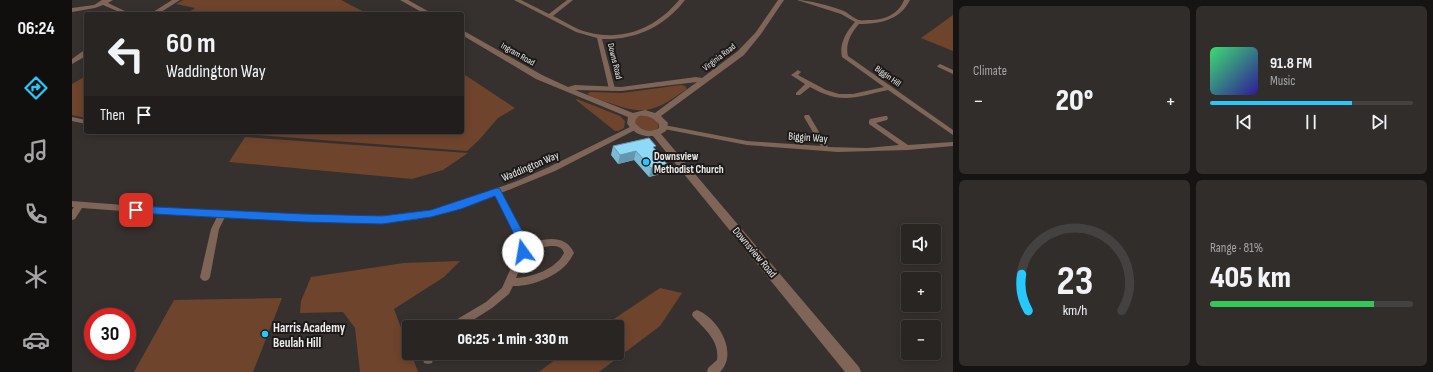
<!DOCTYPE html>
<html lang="en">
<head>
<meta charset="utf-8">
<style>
  body { margin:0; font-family:"Sofia Sans Condensed",sans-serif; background:#302d2b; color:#f1f3f6; height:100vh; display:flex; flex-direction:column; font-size:15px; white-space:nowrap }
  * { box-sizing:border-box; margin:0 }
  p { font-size:13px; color:#a5a5a6 }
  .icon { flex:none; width:22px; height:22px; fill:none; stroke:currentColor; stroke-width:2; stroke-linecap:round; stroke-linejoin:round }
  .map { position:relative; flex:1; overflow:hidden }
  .details { display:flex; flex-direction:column; gap:6px; padding:6px; background:#161413; width:480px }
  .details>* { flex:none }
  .guide { position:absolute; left:12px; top:12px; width:380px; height:122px; border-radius:4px; box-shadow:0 2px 10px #0003,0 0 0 1px #444241; background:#282523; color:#f1f3f6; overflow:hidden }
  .fabs { position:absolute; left:829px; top:224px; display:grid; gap:8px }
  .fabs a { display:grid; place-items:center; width:40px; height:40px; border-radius:4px; background:#282523; box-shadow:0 2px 10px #0003,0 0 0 1px #444241; font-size:20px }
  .speed { position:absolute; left:12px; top:308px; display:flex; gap:8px; font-size:20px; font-weight:700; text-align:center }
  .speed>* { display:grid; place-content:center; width:52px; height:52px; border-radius:50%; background:#282523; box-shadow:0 2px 10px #0003,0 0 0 1px #444241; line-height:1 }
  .speed .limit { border:6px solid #d22; background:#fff; color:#111 }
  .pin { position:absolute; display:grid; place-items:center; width:34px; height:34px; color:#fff; margin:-17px; border-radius:8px; box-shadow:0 2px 6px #0006 }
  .me { position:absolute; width:44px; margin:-22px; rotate:347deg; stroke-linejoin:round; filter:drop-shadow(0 0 3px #0008) }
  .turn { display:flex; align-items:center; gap:14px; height:84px; padding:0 16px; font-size:18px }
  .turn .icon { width:52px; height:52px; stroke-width:2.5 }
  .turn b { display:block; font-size:28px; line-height:34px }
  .then { display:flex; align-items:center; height:38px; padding:0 16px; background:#0003; gap:8px; font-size:15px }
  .big { font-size:30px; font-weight:800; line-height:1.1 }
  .details .widget { flex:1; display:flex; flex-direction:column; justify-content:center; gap:6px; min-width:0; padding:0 14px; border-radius:6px; background:#302d2b }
  .details .dial { align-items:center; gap:0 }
  .dial svg { height:104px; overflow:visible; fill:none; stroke:#444241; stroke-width:7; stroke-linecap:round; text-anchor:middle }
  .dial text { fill:#f1f3f6; stroke:none }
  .song { display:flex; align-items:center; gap:12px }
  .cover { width:48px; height:48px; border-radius:6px; background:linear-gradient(135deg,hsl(140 70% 55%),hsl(250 70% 35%)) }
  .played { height:4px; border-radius:2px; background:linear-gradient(90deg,#26c9fe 70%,#444241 70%) }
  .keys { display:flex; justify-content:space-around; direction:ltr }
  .heat { display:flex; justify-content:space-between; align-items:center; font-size:22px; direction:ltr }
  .charge { height:6px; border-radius:3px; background:linear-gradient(90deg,#34c759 81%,#444241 0) }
  .details .tiles { flex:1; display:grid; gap:6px; grid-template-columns:repeat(2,1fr) }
  .trip { position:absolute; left:330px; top:320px; width:222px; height:40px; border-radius:4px; background:#282523; box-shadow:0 2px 10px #0003,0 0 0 1px #444241; font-weight:800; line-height:40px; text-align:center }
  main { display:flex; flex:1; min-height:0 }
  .tabs { display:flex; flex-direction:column; width:72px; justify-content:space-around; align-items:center; background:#100f0e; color:#a5a5a6 }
  .tabs .icon { width:28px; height:28px }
  .tabs .active { color:#26c9fe }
  .tabs b { font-size:18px; color:#f1f3f6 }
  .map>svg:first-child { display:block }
</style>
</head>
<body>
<main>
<nav class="tabs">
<b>06:24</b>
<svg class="icon active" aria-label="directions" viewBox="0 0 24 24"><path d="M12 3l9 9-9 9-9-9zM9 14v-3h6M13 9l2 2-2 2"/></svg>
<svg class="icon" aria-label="music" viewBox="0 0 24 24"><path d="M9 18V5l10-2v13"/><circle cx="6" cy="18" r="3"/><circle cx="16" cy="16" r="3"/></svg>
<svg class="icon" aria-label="phone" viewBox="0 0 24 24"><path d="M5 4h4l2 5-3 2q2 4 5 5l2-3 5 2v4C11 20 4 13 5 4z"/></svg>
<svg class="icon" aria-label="climate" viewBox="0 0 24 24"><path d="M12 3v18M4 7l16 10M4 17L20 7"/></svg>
<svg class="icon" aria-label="car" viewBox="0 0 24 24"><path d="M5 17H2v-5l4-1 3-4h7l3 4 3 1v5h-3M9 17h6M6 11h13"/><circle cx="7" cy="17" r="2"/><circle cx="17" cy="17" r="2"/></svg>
</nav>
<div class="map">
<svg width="881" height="372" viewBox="0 0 881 372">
  <rect width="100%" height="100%" fill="#36312f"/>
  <path fill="#6f442d" d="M111,0H269L296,14H114L123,8L104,4Z
    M881,15V51L849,38Z
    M390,73L443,108L426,118L406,141L395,151L173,134L175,132H390Z
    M14,76V118L0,115V84Z
    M609,85L613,86L615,89C584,110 575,117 538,103C530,101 521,98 515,94L518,92L550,93Z
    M505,99L548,116L553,121L552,128L546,131H543L504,100Z
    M571,115L576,116L587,122L586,128C578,134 571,129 563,125L562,120L565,117Z
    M173,137L396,153L371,170L340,179L157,162Z
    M388,261L372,277L322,309L337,349V353H339L346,372H288L283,328L271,312L228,313L229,301L239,277L332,263Z
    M588,288L610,293L588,326L527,372H467L492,353H545V327H530Z
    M210,298L181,372H62L102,300Z"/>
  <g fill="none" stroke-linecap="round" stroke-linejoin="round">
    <path fill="#7e6557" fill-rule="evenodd" d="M30,0H41L36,3L59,14H52L31,5L23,8L0,12V8L22,5Z
      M442,0H449L477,14L495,0H501L481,16C492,21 503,29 515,32C551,42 584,28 607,0H613C592,27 564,40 530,39L543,89L540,91L537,89L525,38L504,32Z
      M725,0C737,0 763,7 774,12C778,15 783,19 787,20C790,21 794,20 797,20C812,20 826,15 832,0H838C828,20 808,24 787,24C779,33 773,44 776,56L881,130V135L816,90C783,97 770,105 738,87L728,95H724V93L733,84L719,75L726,70L729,72L726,75L754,90L767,94H781L812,87L770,57C767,44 774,32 783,22L769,14Z
      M868,64L881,70V74L866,67L865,66Z
      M733,115H737L756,147L795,148L827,145L797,124V121L798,119L813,116H815L816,118L815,120L804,123L836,145L881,142V146L836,150L766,152L675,145L592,129L588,127L592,125L675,141L749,146L732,117Z
      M0,117L14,120V124L0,121Z
      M560,126H566L567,128L483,171L429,193L455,243C473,239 493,233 502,253C500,256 499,259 497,261C487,276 458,287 441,286L437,294L420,308L390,327H376L377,324L414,302L430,288L446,252L447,242L423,195L373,213L342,220L287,223L153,217L147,229L138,277L136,280L133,281L130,280L128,277L139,229L145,217L90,214L10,208L3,219L0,220V210L2,207H0V201L90,208L287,217L342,214L372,207L445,181L477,167ZM478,246C484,246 490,246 492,253C484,269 461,277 444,278L456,250Z
      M157,132H174C170,136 161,136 157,132Z
      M625,310C646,318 667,353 648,372H635L636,368L645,360C647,345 639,335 629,325C626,321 622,319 620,315L621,312Z
      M353,353H363L360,363L356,364L352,363L351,359Z"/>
    <path fill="#7e6557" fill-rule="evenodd" d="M100,0H108L86,14H78Z
      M328,0H336L361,14H353Z
      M706,0H712L689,34L672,55L589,116L596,123L594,131L589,134L787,367L789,372H773L581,136C569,137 561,133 555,123L556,117L464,79L390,35V30L392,31L470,75L496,87L503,85L549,87L624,77L630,78L666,51L684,32ZM625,82L583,113L573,110L561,113L503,90L549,91ZM567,116C576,115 581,118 587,124V128C578,133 570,131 563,123L564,119Z
      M11,51H14V56L0,64V59Z"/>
  </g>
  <path fill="#7bbad5" d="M541,146L583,150L592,173L577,177L562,160L546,164L539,155Z"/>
  <path fill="#6497ae" d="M564,151L562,160L546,164L548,155Z
    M595,164L592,173L577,177L579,168Z"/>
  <path fill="#8fd8f8" stroke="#6497ae" d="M577,138L584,146L581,147L595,164L579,168L564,151L548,155L541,146Z"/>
  <path fill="#1a73e8" stroke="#114b97" d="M425,188L428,189L456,242V252L455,255L451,257L448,255L446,242L423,196L389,209L359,217L310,224L231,222L64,213L60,210L64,206L231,214L310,216L359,210Z"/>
  <g fill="#26c9fe" stroke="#1c1a19" stroke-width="1.5">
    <circle cx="574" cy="162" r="4"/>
    <circle cx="193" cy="334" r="4"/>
  </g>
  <g text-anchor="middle" stroke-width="4" stroke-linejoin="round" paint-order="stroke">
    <g font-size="9" fill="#efeceb" stroke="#1c1a19">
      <text transform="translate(446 54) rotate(30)" y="3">Ingram Road</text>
      <text transform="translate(647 57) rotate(-38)" y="3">Virginia Road</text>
      <text transform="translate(543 61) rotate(76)" y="3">Downs Road</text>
      <text transform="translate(816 76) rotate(35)" y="3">Biggin Hill</text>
    </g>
    <g font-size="11" fill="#efeceb" stroke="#1c1a19">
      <text transform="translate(736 137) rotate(4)" y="4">Biggin Way</text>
      <text transform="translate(458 166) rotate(-23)" y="4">Waddington Way</text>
      <text transform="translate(683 252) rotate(50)" y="4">Downsview Road</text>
    </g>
    <g font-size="11" font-weight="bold" fill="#efeceb" stroke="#1c1a19" text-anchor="start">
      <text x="582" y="160">Downsview<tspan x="582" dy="13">Methodist Church</tspan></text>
    </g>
    <g font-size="13" font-weight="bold" fill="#efeceb" stroke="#1c1a19" text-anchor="start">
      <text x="201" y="332">Harris Academy<tspan x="201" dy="15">Beulah Hill</tspan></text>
    </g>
  </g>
</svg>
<div class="fabs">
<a><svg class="icon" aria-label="sound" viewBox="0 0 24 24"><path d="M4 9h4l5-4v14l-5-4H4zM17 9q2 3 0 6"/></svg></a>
<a>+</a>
<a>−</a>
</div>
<div class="speed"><div class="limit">30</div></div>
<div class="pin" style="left:64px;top:210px;background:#d93025"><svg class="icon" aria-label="arrive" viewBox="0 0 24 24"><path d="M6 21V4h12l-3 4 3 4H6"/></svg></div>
<svg class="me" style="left:451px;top:252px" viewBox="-20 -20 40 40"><circle r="19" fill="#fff"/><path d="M0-13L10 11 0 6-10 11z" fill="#1a73e8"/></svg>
<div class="trip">06:25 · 1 min · 330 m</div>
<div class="guide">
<div class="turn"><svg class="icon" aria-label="left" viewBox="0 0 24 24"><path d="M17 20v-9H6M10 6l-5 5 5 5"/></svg><div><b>60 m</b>Waddington Way</div></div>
<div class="then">Then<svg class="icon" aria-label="arrive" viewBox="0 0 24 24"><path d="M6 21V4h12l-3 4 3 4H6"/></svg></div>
</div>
</div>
<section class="details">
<div class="tiles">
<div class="widget"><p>Climate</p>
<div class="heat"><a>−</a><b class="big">20°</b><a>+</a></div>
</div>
<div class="widget">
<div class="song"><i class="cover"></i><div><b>91.8 FM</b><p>Music</p></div></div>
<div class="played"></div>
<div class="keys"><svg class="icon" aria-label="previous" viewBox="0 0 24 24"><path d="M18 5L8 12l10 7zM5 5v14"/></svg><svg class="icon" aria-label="pause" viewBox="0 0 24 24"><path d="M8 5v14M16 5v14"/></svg><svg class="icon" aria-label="next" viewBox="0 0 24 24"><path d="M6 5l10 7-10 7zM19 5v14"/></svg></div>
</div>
<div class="widget dial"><svg viewBox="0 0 100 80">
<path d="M14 69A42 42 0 1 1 86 69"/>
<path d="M14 69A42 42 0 0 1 9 41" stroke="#26c9fe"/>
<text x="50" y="56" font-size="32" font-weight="700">23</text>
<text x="50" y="72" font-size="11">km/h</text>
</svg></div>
<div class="widget"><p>Range · 81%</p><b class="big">405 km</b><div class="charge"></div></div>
</div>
</section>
</main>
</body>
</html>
